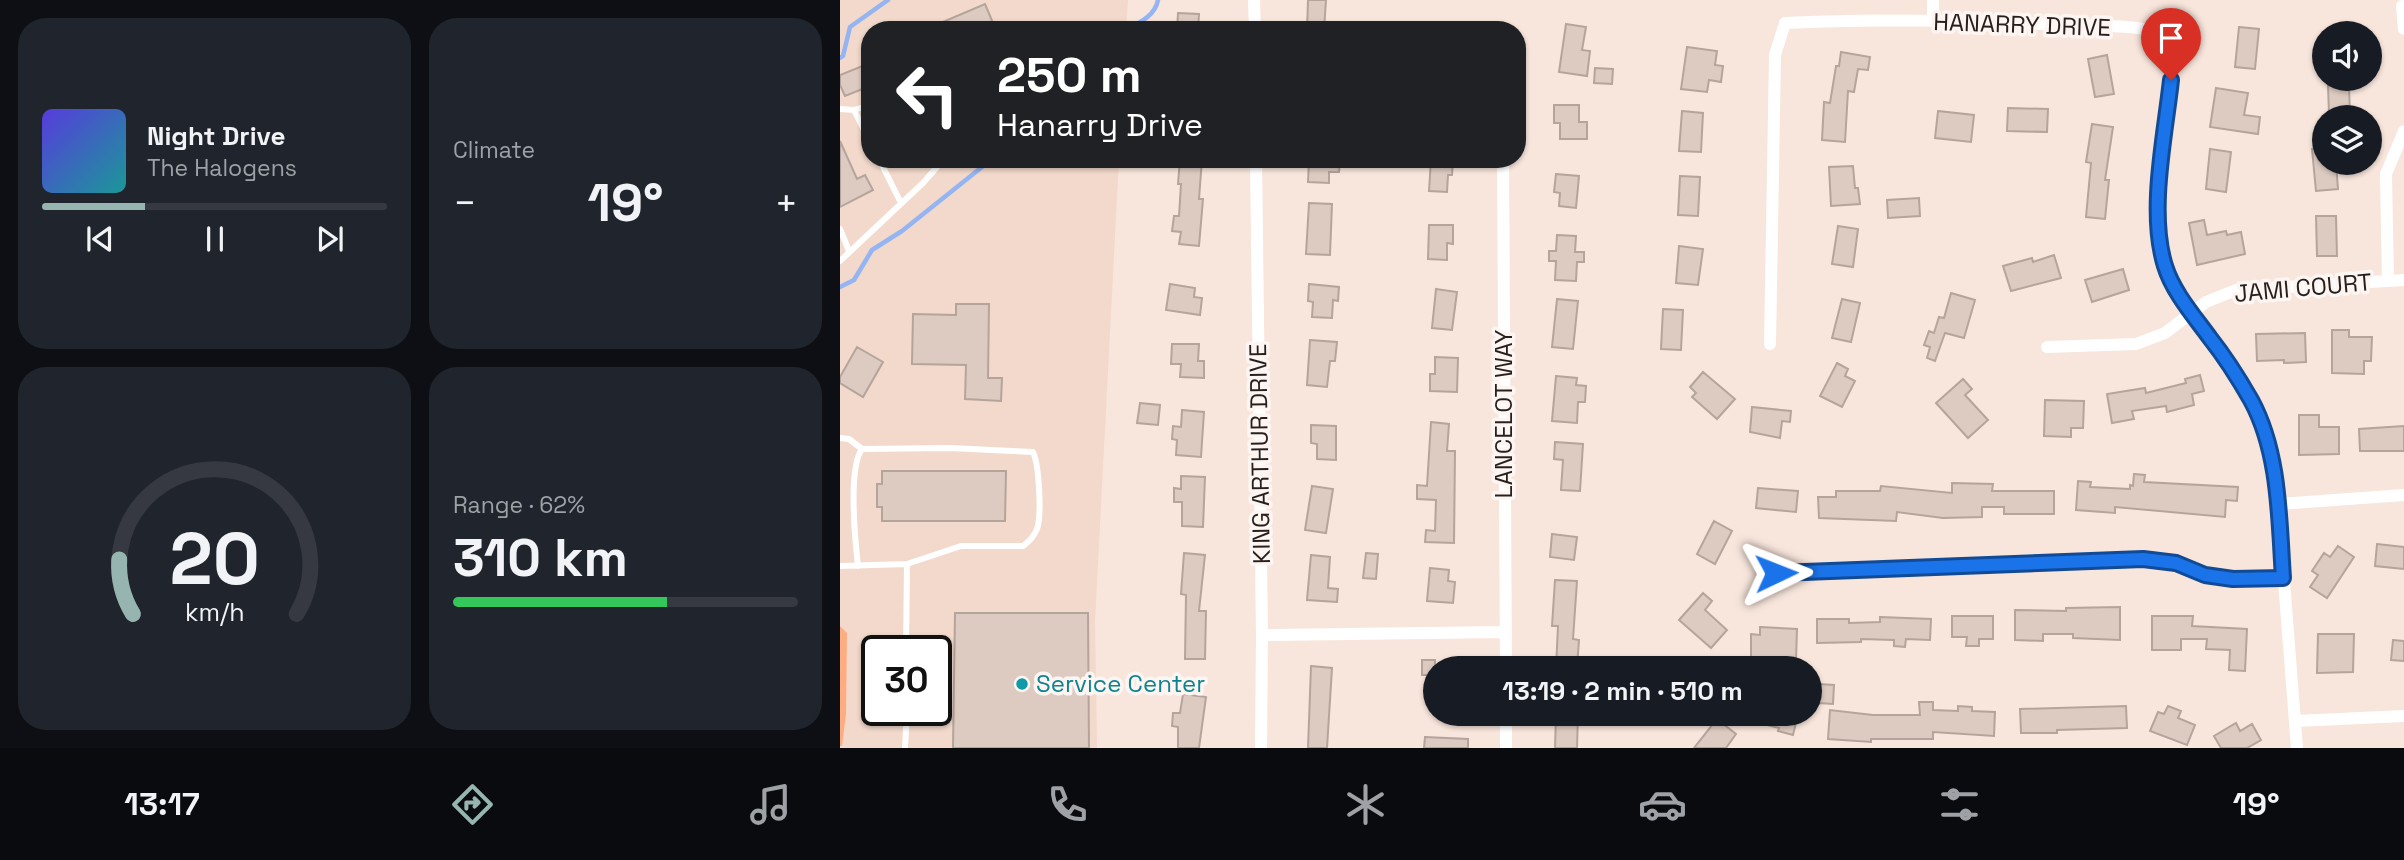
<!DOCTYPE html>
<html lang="en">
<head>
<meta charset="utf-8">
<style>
  body { margin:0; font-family:"Space Grotesk",sans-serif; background:#20242c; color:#f1f3f6; height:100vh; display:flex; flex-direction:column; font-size:26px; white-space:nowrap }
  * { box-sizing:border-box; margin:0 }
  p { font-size:23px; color:#9ea1a6 }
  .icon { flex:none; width:38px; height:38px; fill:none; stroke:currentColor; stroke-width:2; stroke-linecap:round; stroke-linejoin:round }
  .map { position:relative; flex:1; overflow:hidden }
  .panel { display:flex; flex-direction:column; gap:18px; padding:18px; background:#0d0f14; width:840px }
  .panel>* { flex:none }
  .top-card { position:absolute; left:21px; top:21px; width:665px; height:147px; border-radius:28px; box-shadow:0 2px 5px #0004; background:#202124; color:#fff; overflow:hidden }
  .tools { position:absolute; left:1472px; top:21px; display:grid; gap:14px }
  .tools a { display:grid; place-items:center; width:70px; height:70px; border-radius:50%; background:#171b24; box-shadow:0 2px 5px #0004; font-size:35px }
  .speed { position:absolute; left:21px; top:635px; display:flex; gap:14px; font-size:35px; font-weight:700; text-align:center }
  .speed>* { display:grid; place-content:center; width:91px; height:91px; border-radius:50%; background:#171b24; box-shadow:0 2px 5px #0004; line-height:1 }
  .speed .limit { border:4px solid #111; border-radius:10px; background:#fff; color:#111 }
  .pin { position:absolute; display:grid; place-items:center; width:60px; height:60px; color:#fff; margin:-72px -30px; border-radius:50% 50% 50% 0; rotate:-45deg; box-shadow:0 0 7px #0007 }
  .pin .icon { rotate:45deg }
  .me { position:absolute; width:77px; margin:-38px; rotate:88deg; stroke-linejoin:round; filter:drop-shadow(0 0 5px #0008) }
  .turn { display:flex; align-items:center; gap:24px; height:147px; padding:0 21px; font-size:32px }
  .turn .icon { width:91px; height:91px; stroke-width:2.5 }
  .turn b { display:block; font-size:49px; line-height:60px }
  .big { font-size:52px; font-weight:600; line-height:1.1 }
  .panel .tile { flex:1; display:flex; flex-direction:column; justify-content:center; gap:10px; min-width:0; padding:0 24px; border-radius:28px; background:#20242c }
  .panel .dial { align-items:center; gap:0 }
  .dial svg { height:182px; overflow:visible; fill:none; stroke:#363941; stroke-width:7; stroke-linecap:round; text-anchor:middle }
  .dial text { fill:#f1f3f6; stroke:none }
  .song { display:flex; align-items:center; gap:21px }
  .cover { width:84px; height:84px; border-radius:10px; background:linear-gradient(135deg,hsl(250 70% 55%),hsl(180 70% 35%)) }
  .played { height:7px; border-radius:4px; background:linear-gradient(90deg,#96b5b0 30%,#363941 30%) }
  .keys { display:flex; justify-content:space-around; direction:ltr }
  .heat { display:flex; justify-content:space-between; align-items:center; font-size:38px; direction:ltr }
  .charge { height:10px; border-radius:5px; background:linear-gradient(90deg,#34c759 62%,#363941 0) }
  .panel .tiles { flex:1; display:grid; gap:18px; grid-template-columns:repeat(2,1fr) }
  .trip { position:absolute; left:583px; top:656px; width:399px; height:70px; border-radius:35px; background:#171b24; box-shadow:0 2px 5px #0004; font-weight:600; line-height:70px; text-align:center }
  .tabs { display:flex; height:112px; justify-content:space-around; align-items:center; background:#090b0e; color:#9ea1a6 }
  .tabs .icon { width:49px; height:49px }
  .tabs .active { color:#96b5b0 }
  .tabs b { font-size:32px; color:#f1f3f6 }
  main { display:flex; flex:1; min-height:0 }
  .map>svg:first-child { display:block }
</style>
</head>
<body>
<main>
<section class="panel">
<div class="tiles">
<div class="tile">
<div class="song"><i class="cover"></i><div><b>Night Drive</b><p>The Halogens</p></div></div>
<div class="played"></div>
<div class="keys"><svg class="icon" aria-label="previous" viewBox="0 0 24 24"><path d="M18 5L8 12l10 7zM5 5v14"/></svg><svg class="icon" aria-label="pause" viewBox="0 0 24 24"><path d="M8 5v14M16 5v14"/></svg><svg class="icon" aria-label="next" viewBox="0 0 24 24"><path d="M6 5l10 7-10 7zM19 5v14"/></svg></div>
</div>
<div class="tile"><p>Climate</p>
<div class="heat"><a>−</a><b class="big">19°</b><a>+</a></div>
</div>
<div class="tile dial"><svg viewBox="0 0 100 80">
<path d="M14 69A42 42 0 1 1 86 69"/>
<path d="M14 69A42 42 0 0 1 8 45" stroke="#96b5b0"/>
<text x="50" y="56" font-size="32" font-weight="700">20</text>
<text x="50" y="72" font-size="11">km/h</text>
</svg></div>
<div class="tile"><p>Range · 62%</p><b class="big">310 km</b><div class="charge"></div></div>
</div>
</section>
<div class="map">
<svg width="1564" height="748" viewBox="0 0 1564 748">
  <rect width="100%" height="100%" fill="#f8e6dc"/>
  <path fill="#f2d9cb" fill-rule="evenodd" d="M0,0H288L286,30H30V159H279L255,622L257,748H0ZM37,651H96V710H37Z"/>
  <path fill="#fdad81" d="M0,626L7,633L6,714L2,746H0Z"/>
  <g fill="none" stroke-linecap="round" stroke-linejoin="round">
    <path stroke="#94b4f2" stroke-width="4.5" d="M286,30C299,23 315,16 318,0
      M0,58L3,56L10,27L48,0
      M0,287L14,280L32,250L62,231L152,159"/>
  </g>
  <path fill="#ddcbc2" stroke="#b5a49b" stroke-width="2" d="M468,0H486L484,30H467Z
    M145,4L153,23L136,30H84Z
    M338,13L359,14L358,30H337Z
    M726,24L746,27L742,50L750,51L747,76L719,72Z
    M1399,27L1419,29L1415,69L1395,67Z
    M847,47L877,51L875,65L883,66L881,82L869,80L867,92L841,89Z
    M1001,52L1030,57L1028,70L1018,69L1014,92L1008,91L1005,142L982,140L984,102L990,103L996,66H999Z
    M1267,55L1274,94L1255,97L1248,59Z
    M30,63V86L5,96L0,85V75Z
    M755,68L773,69L772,84L754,83Z
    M1509,85L1510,117H1493V114H1489L1488,86Z
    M1376,88L1408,93L1404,115L1420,117L1418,134L1370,127Z
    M714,105H739V122H747V139H720V123H714Z
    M1168,108L1208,109L1207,132L1167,131Z
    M842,111L863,113L861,152L839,151Z
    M1098,111L1134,115L1131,142L1095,138Z
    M1252,124L1273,127L1265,180H1269L1265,219L1246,217L1251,163L1246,162Z
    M0,141L17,179L25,175L33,190L0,207Z
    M1484,148V163H1496L1498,189L1476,191L1472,149Z
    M1370,149L1391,152L1386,192L1366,189Z
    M340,159H362L359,199H363L359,246L339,244L341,232L332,231L334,216H339L341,184H338Z
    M469,159H500L499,172H489V183L468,182Z
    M591,159L613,160L612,175H608L607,192L589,191Z
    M1013,166L1015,188H1018L1020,204L991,206L989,167Z
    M716,174L739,176L736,208L719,206L720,193L714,192Z
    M840,176L860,177L858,216L838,215Z
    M1079,198L1080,216L1048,218L1047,200Z
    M469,203L492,204L490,255L466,254Z
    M1476,216H1496L1497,256H1477Z
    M1364,220L1367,235L1386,231L1387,235L1401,232L1405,254L1357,265L1349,223Z
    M589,225H613V244L607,243V260L588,259Z
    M998,226L1018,229L1013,267L992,264Z
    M717,235L736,236L735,252H744V262H737L736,281L715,280L716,261H709V251H716Z
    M839,246L863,249L858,285L836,283Z
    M1214,255L1221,278L1171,291L1163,266L1192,258L1193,262Z
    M1283,269L1289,290L1252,302L1245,280Z
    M330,284L355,288L354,297L362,298L360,315L326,310Z
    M469,284L499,287L498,301L493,300L492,318L472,317L473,302L468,301Z
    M596,289L617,292L612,330L592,328Z
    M1111,293L1135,300L1124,338L1105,333L1095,361L1087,358L1090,347L1084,345L1089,331L1094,333L1099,317L1104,318Z
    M717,299L738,301L733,349L712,347Z
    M1002,299L1020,303L1011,342L992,338Z
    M116,304H149L148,378H162L161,401L125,399L126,365L72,364L73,314L116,315Z
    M823,309L843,310L841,350L821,349Z
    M1492,330H1509V337H1532L1531,361H1524V374L1492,373Z
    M1465,333L1466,362L1444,363V360L1417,361L1416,334Z
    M470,340L497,342L495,361H490L487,387L467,385Z
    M332,344H359L358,361H364V378L340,377L341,364H331Z
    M17,347L43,362L23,397L0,383V377Z
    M595,357L618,358L617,392L590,391V374H595Z
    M997,363L1008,369L1005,376L1015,381L1002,407L980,396Z
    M863,372L895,399L877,419L852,397L856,393L850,387Z
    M1360,375L1364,391L1352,394L1354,405L1327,412L1326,406L1292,411L1294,419L1272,423L1267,394L1305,388L1306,393L1346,383L1345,379Z
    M716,376L737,378L736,385L746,386L745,402H738L737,423L712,421Z
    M1123,379L1132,389L1125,395L1148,420L1128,438L1096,403Z
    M1205,400L1244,401L1243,428H1231V437L1204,436Z
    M300,403L320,405L318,425L297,423Z
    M912,407L951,411L950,422L942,421L940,438L910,432Z
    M342,410L364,412L361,457L336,455L337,440L332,439L333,426L341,427Z
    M1459,415H1479V427H1499V454L1459,455Z
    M591,422L609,424L607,451H615L614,543L585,542L586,530L595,531L596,500L577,499V485L587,486Z
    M471,425L496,426V460L477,459V444L471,443Z
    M1564,426V451H1520L1519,429Z
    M715,442L743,444L740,491L721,490L723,460L714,459Z
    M42,471H166L165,521H42V507H37V484H42Z
    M1294,474L1305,475L1304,482L1398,487L1397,501L1386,500L1385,517L1275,507V513L1236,510L1238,481L1251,482L1250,487L1290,489V485L1293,486Z
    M341,476L365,477L363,527L342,526V502H334V488L341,489Z
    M1112,483L1153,484L1152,491H1214V514H1164V507H1142V517L1103,518L1057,512L1056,521L979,518L978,497H996V491H1040L1041,486L1112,493Z
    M472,486L493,489L486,533L465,530Z
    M918,488L958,491L956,512L916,508Z
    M874,521L892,531L875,564L857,554Z
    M712,534L737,537L734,560L710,557Z
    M1537,544L1564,547V569L1535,566Z
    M1498,546L1514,557L1487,598L1470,587L1478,575L1472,571L1484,553L1490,557Z
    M344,553L365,555L359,611H366L365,659H345L346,595L341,594Z
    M526,553L538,554L536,579L523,578Z
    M471,555L490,557L488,588L498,589L497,602L467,600Z
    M590,568L609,570L608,581L615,582L613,603L587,601Z
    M715,580L737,581L733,639L739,640L737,668H716L718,626H712Z
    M863,593L872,601L865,610L887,630L871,648L839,620Z
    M1280,607V640L1233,638V634H1203V641L1175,640V610L1226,611V608Z
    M115,613H248L249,748H113Z
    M1112,616H1153V639H1139V646H1126L1127,637H1112Z
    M1312,616H1353L1352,626L1407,629L1405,671L1389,670L1390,650L1366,649L1367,639H1341V650H1312Z
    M1040,617L1091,619L1090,640L1066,639L1065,647L1054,646V640L1021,639V642L977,643V619H1009V623L1040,622Z
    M920,627L957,629L956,661L911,658V634L920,635Z
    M1478,634H1514L1513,672L1477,673Z
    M1553,640L1564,641V661L1551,660Z
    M582,660H595V675H582Z
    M471,666L492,668L487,748H468Z
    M979,684L994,685L993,704L978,703Z
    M343,694L366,697L359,748H338V727L332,726L333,713H340Z
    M1079,702H1093V710L1118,711V706L1132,707V711L1155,712L1154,736L1093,732V739H1031V742L988,739L990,710L1033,715H1080Z
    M1286,706L1287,728L1217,730V733H1181L1180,709Z
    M1328,706L1341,711L1338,718L1355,725L1347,745L1310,731L1318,712L1324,714Z
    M716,714H738L737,748H715Z
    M900,714H958L953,735L938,731L939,728L900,718Z
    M877,719L896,734L886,748H854Z
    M1396,723L1400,731L1412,724L1421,740L1407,748H1381L1374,736Z
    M585,737L628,739V748H584Z"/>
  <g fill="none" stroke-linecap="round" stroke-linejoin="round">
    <path stroke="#fff" stroke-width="6" d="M0,109L14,110L30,105
      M14,110L30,142
      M39,159L61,203
      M0,229L9,251
      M0,261L83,183L104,159
      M0,438L9,439L22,449
      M0,566L67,564L66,651
      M18,566C15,540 8,468 22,449L110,448L193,452C199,464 202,515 197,529C194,537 189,541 183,546H121L67,564
      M65,748L67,710"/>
    <path stroke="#fff" stroke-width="12" d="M414,0L415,30
      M1564,6H1562L1564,29
      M1093,21V0
      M663,29V30
      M416,159L422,635L421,748
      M663,159L666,668
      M1548,280L1546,174L1564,131
      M930,344L935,55L945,23C1036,18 1129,21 1220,25C1257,27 1297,23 1332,36L1333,56L1318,202L1319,237L1325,268L1350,313L1371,340L1412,402L1424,432L1438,504L1457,748
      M1207,347L1296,344L1325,333L1366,302L1396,290L1564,280
      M1438,504L1564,495
      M936,573L1303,559L1336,563L1365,575L1393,579L1443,578
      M422,635L665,632
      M666,714V748
      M1456,721L1564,716"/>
  </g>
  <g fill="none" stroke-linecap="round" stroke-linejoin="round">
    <g stroke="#114b97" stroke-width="18">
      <path id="route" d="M936,573L1303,559L1336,563L1365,575L1393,579L1443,578C1439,520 1440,453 1411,400C1399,379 1385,357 1370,338C1354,316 1333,292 1325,266C1308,212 1325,136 1331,80"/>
    </g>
    <use href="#route" stroke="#1a73e8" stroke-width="12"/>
  </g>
  <circle fill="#0f9aa8" stroke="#fdf5f2" stroke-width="2.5" cx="182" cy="684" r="7"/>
  <g text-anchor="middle" stroke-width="7" stroke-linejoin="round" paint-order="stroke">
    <g font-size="24" fill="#261f1c" stroke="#fdf5f2">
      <text transform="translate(1182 25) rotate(2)" y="8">HANARRY DRIVE</text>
      <text transform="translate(1463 288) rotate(-5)" y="8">JAMI COURT</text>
      <text transform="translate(664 414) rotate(-90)" y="8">LANCELOT WAY</text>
      <text transform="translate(420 454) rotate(-91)" y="8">KING ARTHUR DRIVE</text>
    </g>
    <g font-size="24" fill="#0d838f" stroke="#fdf5f2" text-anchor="start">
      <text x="196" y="692">Service Center</text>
    </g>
  </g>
</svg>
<div class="tools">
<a><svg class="icon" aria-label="sound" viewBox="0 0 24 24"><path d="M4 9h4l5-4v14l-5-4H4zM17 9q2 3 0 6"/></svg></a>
<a><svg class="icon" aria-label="layers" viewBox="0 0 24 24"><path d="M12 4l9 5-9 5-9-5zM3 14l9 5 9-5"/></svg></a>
</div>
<div class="speed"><div class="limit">30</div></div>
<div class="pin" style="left:1331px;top:80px;background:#d93025"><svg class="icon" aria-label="arrive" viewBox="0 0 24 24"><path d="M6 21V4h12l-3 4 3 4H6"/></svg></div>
<svg class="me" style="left:936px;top:573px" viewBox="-20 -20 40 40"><path d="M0-17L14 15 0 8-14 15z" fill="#1a73e8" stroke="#fff" stroke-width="4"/></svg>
<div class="trip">13:19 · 2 min · 510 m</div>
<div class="top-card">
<div class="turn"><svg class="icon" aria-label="left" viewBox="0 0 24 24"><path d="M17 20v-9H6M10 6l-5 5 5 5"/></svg><div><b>250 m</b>Hanarry Drive</div></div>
</div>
</div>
</main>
<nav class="tabs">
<b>13:17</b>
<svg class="icon active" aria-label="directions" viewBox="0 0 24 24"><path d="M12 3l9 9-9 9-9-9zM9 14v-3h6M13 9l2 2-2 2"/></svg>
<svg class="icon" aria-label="music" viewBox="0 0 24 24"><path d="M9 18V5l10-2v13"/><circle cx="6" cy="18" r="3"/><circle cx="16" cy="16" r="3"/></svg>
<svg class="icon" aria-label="phone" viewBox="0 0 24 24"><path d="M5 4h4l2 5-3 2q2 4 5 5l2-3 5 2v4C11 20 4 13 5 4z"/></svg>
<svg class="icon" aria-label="climate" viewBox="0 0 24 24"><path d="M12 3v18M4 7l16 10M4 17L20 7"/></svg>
<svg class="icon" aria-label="car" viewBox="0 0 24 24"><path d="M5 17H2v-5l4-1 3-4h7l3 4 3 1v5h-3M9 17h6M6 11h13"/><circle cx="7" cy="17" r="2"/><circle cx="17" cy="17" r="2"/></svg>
<svg class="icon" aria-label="filters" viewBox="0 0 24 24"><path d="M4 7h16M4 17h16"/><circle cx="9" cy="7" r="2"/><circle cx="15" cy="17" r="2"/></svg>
<b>19°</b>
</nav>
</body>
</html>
